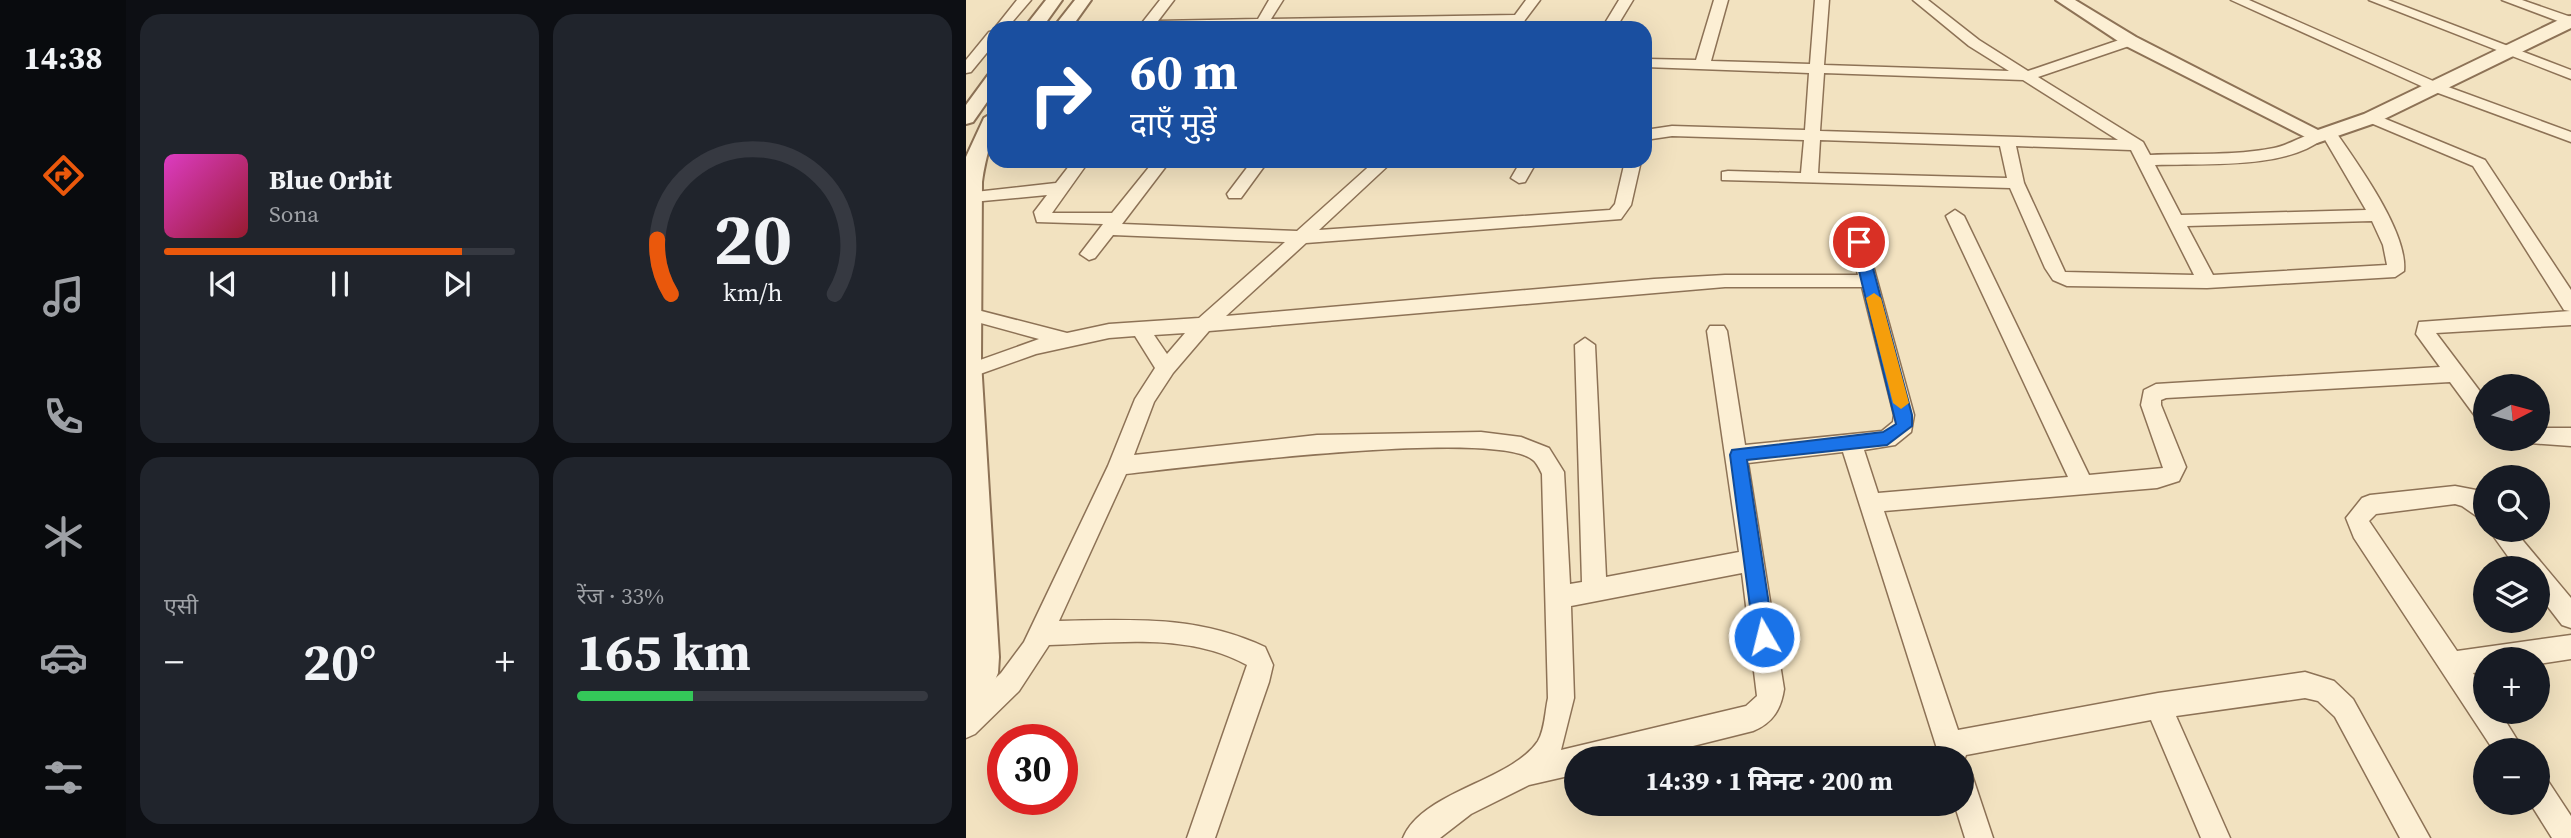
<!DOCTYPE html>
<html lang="hi">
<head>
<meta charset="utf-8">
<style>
  body { margin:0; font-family:"Source Serif 4","Noto Sans Devanagari",serif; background:#20242c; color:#f1f3f6; height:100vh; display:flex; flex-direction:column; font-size:26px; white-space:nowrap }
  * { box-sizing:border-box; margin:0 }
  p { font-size:23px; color:#9ea1a6 }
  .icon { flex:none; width:38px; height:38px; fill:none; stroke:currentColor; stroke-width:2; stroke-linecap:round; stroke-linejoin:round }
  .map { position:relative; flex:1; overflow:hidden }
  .panel { display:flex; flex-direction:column; gap:14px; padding:14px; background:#0d0f14; width:840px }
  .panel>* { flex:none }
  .hud { position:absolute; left:21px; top:21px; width:665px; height:147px; border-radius:21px; box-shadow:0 7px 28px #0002; background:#1a4fa0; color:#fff; overflow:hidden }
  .needle { width:46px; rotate:84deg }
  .tools { position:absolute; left:1507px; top:374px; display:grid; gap:14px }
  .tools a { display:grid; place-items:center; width:77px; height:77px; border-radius:50%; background:#171b24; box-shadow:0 7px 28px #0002; font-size:35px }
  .speed { position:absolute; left:21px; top:724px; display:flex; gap:14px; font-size:35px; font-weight:700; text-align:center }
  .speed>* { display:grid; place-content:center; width:91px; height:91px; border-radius:50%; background:#171b24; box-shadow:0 7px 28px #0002; line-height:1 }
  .speed .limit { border:10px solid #d22; background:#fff; color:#111 }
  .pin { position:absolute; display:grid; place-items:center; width:60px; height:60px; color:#fff; margin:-30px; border:4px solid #fff; border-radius:50%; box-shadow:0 2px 7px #0007 }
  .me { position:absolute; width:77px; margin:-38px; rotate:352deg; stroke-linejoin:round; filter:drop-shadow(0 0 5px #0008) }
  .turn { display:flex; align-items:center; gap:24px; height:147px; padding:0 28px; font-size:32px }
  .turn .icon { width:91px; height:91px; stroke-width:2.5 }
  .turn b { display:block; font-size:49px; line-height:60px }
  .big { font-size:52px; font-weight:700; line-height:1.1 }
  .panel .widget { flex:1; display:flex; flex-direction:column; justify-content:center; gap:10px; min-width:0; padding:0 24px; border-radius:21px; background:#20242c }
  .panel .dial { align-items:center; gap:0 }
  .dial svg { height:182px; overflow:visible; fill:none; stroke:#363941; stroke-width:7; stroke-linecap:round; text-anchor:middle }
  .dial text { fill:#f1f3f6; stroke:none }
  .song { display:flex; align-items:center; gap:21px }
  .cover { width:84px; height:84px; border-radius:10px; background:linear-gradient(135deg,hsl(310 70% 55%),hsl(350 70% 35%)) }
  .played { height:7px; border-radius:4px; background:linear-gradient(90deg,#ea580c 85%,#363941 85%) }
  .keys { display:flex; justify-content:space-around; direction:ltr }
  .heat { display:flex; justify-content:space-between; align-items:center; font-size:38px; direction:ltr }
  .charge { height:10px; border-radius:5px; background:linear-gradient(90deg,#34c759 33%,#363941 0) }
  .panel .tiles { flex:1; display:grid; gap:14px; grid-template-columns:repeat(2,1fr) }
  .trip { position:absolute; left:598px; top:746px; width:410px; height:70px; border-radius:35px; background:#171b24; box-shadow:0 7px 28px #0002; font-weight:700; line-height:70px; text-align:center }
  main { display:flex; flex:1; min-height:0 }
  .tabs { display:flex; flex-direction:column; width:126px; justify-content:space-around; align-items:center; background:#090b0e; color:#9ea1a6 }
  .tabs .icon { width:49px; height:49px }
  .tabs .selected { color:#ea580c }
  .tabs b { font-size:32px; color:#f1f3f6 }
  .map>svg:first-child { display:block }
</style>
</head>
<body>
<main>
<nav class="tabs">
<b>14:38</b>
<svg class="icon selected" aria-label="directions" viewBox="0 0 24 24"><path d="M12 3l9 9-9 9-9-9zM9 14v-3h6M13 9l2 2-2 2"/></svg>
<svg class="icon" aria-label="music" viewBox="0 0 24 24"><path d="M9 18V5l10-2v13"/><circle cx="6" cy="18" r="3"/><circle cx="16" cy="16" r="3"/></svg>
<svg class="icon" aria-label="phone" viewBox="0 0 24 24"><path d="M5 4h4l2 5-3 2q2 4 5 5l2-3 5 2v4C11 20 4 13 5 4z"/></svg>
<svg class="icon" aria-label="climate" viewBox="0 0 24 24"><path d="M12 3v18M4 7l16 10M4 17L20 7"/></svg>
<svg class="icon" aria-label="car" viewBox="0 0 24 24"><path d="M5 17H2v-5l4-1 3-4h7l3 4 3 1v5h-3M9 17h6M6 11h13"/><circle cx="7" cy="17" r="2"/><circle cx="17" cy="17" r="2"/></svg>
<svg class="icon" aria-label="filters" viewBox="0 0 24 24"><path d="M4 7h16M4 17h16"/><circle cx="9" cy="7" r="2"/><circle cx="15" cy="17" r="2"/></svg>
</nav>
<section class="panel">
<div class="tiles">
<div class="widget">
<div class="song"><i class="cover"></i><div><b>Blue Orbit</b><p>Sona</p></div></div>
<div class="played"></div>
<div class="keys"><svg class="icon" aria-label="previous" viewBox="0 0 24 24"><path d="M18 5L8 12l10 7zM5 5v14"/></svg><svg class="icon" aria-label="pause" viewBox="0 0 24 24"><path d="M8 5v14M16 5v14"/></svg><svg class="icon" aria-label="next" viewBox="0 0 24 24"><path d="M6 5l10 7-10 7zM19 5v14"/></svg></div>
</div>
<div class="widget dial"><svg viewBox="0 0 100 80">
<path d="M14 69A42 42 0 1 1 86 69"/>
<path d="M14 69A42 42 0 0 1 8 45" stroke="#ea580c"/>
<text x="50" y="56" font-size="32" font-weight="700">20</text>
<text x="50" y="72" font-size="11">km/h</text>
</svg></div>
<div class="widget"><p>एसी</p>
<div class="heat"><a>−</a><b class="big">20°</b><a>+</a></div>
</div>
<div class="widget"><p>रेंज · 33%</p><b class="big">165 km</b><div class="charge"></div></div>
</div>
</section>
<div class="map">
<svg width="1605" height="838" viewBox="0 0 1605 838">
  <rect width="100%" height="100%" fill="#f2e2c0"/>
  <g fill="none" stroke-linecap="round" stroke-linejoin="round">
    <g stroke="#8d7256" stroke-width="3">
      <path id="minor" d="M51,0H65L41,28L28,29Z
        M194,0H208L192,21L292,19L303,0H317L305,19L549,15L560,0H574L553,28H539L543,23L172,28Z
        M653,0H667L650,28H636Z
        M748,0H762L745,61L844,64L849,0H863L858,65L1043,71L1003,46L947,0H962L1013,40L1062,71L1159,38H1169V44L1072,77L1177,142L1184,155C1225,153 1268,156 1308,148C1328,144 1350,126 1369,131C1391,163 1442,232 1438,271L1429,277L1241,288L1101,286L1087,280L1079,268L1044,188L756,180V172L762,171L835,173L838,140L706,136L679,140V130L706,126L839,130L843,73L679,67V59H682L730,60ZM858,73L1057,80L1152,140L854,131ZM1358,138L1400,210L1215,215L1189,165C1237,163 1319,170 1358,138ZM854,140L1034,146L1041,178L852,173ZM1050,146L1165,150L1228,275L1099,272L1058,183ZM1406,221L1417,245L1421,265L1247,275L1221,226Z
        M1265,0H1283L1474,84L1605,132V142L1464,90Z
        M1403,0H1422L1605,70V79Z
        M1536,0H1556L1605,17V26Z
        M28,31V44L5,72L0,73V60L23,32Z
        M1405,113L1519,160L1605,290V325L1470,333L1519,398V422L1512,420L1484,382L1200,398L1195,400V405L1220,467L1213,481L1191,488L918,511L992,730L1192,693L1339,672L1368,681L1387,699L1464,838H1434L1369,717L1352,701L1339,698L1210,716L1264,838H1235L1185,720L1000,755L996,766V758H974L877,452L782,463L818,689C815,709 807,723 787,731L679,758H611V774L563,785L505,814L474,838H437C456,791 546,781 572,741C579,729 579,711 582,698L576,474C574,470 571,463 567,460C528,428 223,467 160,474L93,621C169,620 229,615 299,647L307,665L303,682L249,838H221L281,665C222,632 148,643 83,645L53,691L9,734L0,738V706L35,673L58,642L142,466L169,399L189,368L169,336L143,338L70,354L0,379V365L73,339L0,319V307L101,333L143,324L233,318L319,242L147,235L129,258L123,260L114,254L137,224L71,222L68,212L81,195L6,202L0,201V193L90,183L107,161H123L86,213H146L188,161H204L156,224L331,231L409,161H427L353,230L644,210L649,204L659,161H675L665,205L655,219L340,243L260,316L688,279L759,275H892L879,222L888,216L894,218L948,415L945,432L929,445L898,450L912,493L1102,477L980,216L989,210L998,216L1123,475L1197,468L1175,405L1178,390L1190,384L1474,367L1450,334L1453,322L1604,311L1598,310L1507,166L1400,121L1397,118ZM759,287H896L928,415L927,422L916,431L779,445L761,331L758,326H744L741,331L773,552L640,577L629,345L619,338L609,345L616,582L604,584L598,472L583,448L555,437L515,432L351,435L168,455L188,402L207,373L243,331ZM219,333L201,354L188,335ZM776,573L791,696L780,706L595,750L608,698L605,606Z
        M286,161H302L275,198H263L261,194Z
        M555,161H571L559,182L553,183L545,178Z
        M1572,428H1605V446L1564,443L1562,439H1572Z
        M1489,486L1510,490L1519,498V522L1496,506L1489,504L1410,514L1403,521L1491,651L1605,635V659L1572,664V660H1519V671L1507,673L1519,691V712H1534L1558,751H1528L1388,538L1380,518L1396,498L1404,495Z
        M1523,530H1548L1605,598V628L1596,625L1572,594V569H1551Z
        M996,771L1006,775L1027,838H999L988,803H996Z
        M1572,777L1582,781L1605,816V838H1586L1564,803H1572Z"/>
    </g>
    <g stroke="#8d7256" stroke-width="4">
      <path id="tertiary" d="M80,0H96L76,28H58Z
        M109,0H125L105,28H87Z
        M1090,0H1109L1170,37L1352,130L1398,114L1599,17L1605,16V28L1412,122L1351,143L1158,45Z
        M28,74V92L7,122L0,124V105L22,75Z
        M28,112C28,137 19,157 16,182L15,361L33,657L32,673L12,721L0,725V157L18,118Z"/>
    </g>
    <use href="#minor" fill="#fcefd4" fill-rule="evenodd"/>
    <use href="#tertiary" fill="#fcefd4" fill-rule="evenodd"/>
  </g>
  <path fill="#1a73e8" stroke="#114b97" stroke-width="2" d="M893,237L900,242L946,415V426L921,445L781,460L808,637L805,644L798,646L791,644L788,637L764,455L766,450L917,432L930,424L886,242Z"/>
  <path fill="#f59e0b" d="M908,293L915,298L943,403L935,409L927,403L900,298Z"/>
</svg>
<div class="tools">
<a><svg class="needle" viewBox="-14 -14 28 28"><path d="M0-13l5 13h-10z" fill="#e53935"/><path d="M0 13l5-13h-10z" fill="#9ea1a6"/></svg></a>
<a><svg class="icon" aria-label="search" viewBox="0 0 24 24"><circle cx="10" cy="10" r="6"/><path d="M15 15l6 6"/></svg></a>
<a><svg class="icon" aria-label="layers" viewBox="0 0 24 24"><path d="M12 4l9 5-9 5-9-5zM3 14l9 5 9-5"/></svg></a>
<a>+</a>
<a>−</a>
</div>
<div class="speed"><div class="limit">30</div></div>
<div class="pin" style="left:893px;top:242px;background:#d93025"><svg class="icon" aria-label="arrive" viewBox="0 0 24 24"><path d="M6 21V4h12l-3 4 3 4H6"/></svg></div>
<svg class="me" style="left:798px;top:637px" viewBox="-20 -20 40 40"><circle r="17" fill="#1a73e8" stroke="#fff" stroke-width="3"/><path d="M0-11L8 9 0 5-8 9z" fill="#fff"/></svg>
<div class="trip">14:39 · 1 मिनट · 200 m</div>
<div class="hud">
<div class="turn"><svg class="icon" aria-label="right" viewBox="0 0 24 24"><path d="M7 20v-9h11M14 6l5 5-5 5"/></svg><div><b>60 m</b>दाएँ मुड़ें</div></div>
</div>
</div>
</main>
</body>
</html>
